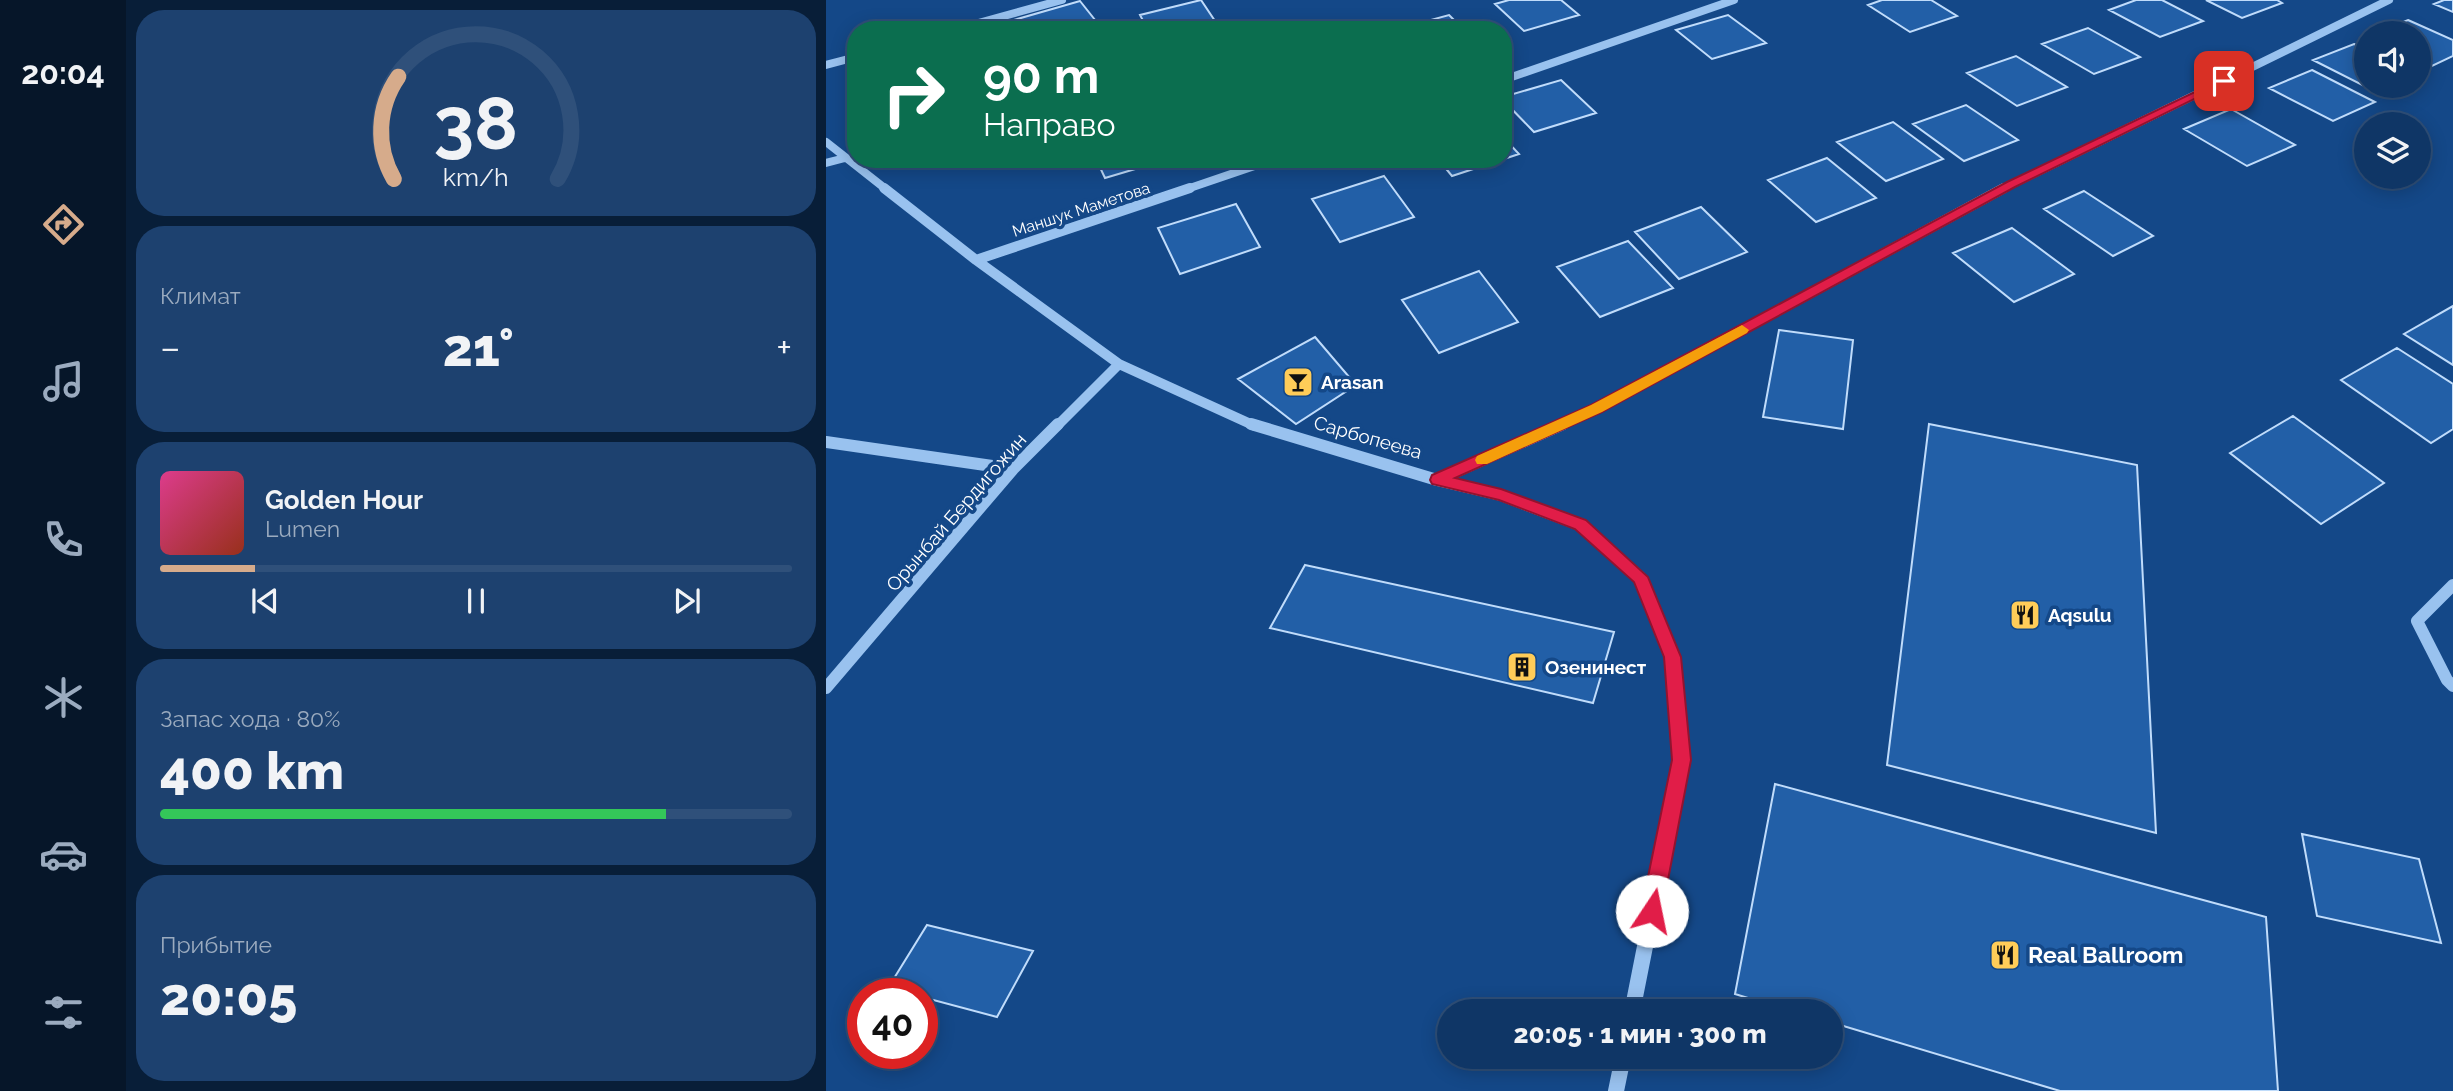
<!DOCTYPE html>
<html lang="ru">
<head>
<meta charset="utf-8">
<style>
  body { margin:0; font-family:Raleway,sans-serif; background:#1d416f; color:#f1f3f6; height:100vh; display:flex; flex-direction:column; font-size:26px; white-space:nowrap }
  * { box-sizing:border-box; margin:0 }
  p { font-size:23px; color:#9babbf }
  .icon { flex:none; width:38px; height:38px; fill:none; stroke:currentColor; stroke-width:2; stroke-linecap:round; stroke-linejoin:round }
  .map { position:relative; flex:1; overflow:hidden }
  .panel { display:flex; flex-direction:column; gap:10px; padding:10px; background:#081e38; width:700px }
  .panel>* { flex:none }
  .hud { position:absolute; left:21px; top:21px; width:665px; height:147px; border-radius:28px; box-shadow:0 4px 18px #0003,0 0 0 2px #2f507a; background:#0b6e4f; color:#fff; overflow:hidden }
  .fabs { position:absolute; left:1528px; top:21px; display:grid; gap:14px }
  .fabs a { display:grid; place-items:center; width:77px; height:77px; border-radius:50%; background:#0f3666; box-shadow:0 4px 18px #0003,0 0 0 2px #2f507a; font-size:35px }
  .speed { position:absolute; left:21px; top:978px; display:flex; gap:14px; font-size:35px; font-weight:700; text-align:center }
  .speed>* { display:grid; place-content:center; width:91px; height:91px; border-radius:50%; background:#0f3666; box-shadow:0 4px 18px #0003,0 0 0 2px #2f507a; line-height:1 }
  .speed .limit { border:10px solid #d22; background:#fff; color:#111 }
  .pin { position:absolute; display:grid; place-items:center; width:60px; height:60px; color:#fff; margin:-30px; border-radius:14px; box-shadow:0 4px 10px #0006 }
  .me { position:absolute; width:77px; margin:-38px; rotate:11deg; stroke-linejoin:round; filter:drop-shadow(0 0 5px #0008) }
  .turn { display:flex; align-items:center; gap:24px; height:147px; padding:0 21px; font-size:32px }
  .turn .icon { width:91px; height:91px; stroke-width:2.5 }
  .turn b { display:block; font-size:49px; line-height:60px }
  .big { font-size:52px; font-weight:800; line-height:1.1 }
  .panel .widget { flex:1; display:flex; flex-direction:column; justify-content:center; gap:10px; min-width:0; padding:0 24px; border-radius:28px; background:#1d416f }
  .panel .dial { align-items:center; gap:0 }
  .dial svg { height:182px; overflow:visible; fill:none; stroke:#2f507a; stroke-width:7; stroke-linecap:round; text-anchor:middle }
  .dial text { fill:#f1f3f6; stroke:none }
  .song { display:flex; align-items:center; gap:21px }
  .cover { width:84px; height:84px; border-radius:10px; background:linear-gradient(135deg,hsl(330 70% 55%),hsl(10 70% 35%)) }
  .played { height:7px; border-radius:4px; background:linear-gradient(90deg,#d6ab8b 15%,#2f507a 15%) }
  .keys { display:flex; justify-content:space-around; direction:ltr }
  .heat { display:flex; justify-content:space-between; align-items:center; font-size:38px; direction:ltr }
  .charge { height:10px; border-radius:5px; background:linear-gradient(90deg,#34c759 80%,#2f507a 0) }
  .trip { position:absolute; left:611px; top:999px; width:406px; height:70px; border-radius:35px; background:#0f3666; box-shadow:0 4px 18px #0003,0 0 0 2px #2f507a; font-weight:800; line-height:70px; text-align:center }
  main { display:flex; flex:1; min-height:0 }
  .tabs { display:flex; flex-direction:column; width:126px; justify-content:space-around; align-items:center; background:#061629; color:#9babbf }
  .tabs .icon { width:49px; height:49px }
  .tabs .current { color:#d6ab8b }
  .tabs b { font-size:32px; color:#f1f3f6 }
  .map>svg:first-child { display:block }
</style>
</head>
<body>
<main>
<nav class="tabs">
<b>20:04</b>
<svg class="icon current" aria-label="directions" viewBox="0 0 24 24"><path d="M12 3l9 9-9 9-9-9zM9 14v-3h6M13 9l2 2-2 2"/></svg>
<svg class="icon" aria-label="music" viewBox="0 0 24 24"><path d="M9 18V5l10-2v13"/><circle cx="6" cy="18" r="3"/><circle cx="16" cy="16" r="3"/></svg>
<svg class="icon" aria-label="phone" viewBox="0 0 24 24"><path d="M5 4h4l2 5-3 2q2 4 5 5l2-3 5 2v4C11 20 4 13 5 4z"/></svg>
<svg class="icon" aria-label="climate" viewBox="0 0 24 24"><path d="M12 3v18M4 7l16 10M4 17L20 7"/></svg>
<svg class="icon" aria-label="car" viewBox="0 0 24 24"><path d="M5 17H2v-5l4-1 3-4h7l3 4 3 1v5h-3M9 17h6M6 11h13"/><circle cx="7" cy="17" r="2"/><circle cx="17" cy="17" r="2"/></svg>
<svg class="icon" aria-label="filters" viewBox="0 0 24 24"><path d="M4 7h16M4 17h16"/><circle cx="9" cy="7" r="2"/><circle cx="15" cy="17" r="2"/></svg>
</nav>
<section class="panel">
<div class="widget dial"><svg viewBox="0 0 100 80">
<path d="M14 69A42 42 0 1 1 86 69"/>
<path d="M14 69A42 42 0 0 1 16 24" stroke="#d6ab8b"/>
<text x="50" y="56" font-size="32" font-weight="700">38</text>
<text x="50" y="72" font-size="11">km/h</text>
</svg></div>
<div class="widget"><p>Климат</p>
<div class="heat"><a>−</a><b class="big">21°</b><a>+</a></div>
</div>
<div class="widget">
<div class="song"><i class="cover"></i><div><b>Golden Hour</b><p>Lumen</p></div></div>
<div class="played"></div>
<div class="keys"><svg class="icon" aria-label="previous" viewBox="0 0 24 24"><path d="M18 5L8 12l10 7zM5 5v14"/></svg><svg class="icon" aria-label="pause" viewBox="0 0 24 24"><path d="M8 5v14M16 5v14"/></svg><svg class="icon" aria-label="next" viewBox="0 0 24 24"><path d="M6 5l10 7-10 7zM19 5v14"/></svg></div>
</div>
<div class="widget"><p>Запас хода · 80%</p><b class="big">400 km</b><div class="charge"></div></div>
<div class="widget"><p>Прибытие</p><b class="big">20:05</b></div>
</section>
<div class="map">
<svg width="1627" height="1091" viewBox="0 0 1627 1091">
  <rect width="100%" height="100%" fill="#144888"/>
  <path fill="#225fa7" stroke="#c0dcfb" stroke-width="2" d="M375,0L393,27L383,30H322L314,15Z
    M683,0H735L753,15L698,31L669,4Z
    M1056,0H1105L1131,16L1084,32L1042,5Z
    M1310,0H1336L1377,21L1334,37L1283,10Z
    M1380,0H1451L1456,3L1416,18Z
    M1618,0H1627V12L1608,4Z
    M254,1L277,30H153Z
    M623,15L638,30H568Z
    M902,15L940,43L886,59L850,30Z
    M1582,20L1627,40V56L1606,66L1592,59V33H1550Z
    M1262,28L1314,57L1268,74L1216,44Z
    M1528,44L1540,49V86H1564L1550,92L1487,60Z
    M1190,56L1241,87L1191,106L1141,73Z
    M1486,70L1549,102L1507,121L1443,88Z
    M735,80L770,113L708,132L677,100V97Z
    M1140,105L1192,140L1138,161L1087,124Z
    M1405,109L1469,145L1421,166L1358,129Z
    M1067,122L1117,159L1060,181L1011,142Z
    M677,137L693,154L626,176L612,159H677Z
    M1001,158L1050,198L990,222L942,180Z
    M270,159H343L279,178Z
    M558,176L588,217L514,242L486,199Z
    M1258,191L1327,236L1287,256L1218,209Z
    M410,204L434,247L354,274L332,228Z
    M875,207L921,252L853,279L809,232Z
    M1186,228L1248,274L1188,302L1127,253Z
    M802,241L847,288L774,317L731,267Z
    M653,271L692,322L613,353L576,300Z
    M1627,306V365L1578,334Z
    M953,330L1027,340L1017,429L937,417Z
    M489,337L530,385L470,424L412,379Z
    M1571,348L1627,384V429L1605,443L1515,380Z
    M1467,416L1558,483L1495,524L1404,453Z
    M1103,424L1311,465L1330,833L1061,765Z
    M479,565L788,632L767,703L444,628Z
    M949,784L1440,917L1452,1091H1234L1004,1022V1012H968L909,994Z
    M1476,834L1593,859L1615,943L1491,916Z
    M101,925L207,951L171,1017L96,997V994L62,988Z"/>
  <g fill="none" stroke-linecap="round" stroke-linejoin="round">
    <path stroke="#99c2ef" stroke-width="8" d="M127,30L236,0
      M0,65L30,57
      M677,80L908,0
      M0,142L61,190
      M0,163L19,158
      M358,190L449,159
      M1175,190L1563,0"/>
    <path stroke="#99c2ef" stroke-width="10" d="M58,188L150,260L293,364L429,426
      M150,260L364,188
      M231,426L293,364
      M733,426L771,409L1178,188"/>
    <path stroke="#99c2ef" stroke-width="12" d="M425,424L611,480L675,495L754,525L814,577L847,657L853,722
      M0,442L187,469
      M611,480L737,424
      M1627,585L1591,621L1621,680L1627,686
      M0,688L187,469L232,424"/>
    <path stroke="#99c2ef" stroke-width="16" d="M806,1012L856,760L852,720
      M790,1091L797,1057"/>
  </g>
  <path fill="#e11d48" stroke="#92132f" stroke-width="2" d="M1398,78L1403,81L1401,83L1189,187L776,412L629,478L675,489L760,520L822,577L855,657L865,760L836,911L833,918L826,921L818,918L815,911L846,760L838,657L808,582L749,529L673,500L606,484L604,480L606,475L765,405L1181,182Z"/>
  <path fill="#f59e0b" d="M916,325L923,330L921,333L776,412L661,464H651L649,460L651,456L765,405Z"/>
  <defs>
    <g id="bar-square" transform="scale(1.575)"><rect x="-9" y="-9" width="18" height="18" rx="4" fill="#ffcc58" stroke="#144888"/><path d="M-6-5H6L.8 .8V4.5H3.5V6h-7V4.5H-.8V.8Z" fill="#111"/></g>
    <g id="restaurant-square" transform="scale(1.575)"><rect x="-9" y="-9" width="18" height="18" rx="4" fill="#ffcc58" stroke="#144888"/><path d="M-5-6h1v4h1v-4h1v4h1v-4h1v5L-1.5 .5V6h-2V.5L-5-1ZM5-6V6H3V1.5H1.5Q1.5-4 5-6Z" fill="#111"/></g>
    <g id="building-square" transform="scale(1.575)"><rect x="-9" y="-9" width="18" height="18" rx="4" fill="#ffcc58" stroke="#144888"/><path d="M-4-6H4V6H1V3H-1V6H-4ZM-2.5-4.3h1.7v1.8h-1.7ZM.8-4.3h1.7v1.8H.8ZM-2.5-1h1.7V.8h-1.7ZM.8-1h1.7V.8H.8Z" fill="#111"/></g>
  </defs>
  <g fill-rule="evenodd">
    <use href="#bar-square" x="472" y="382"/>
    <use href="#restaurant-square" x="1199" y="615"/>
    <use href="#building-square" x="696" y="667"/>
    <use href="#restaurant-square" x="1179" y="955"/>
  </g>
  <g text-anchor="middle" stroke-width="7" stroke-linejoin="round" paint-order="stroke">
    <g font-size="16" fill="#fff" stroke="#144888">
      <text transform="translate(255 209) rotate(-18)" y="6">Маншук Маметова</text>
    </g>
    <g font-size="19" font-weight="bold" fill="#fff" stroke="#144888" text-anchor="start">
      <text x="495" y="389">Arasan</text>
      <text x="1222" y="622">Aqsulu</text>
      <text x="719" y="674">Озенинест</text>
    </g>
    <g font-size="19" fill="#fff" stroke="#144888">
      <text transform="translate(542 437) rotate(16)" y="7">Сарбопеева</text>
      <text transform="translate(130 512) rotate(-49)" y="7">Орынбай Бердигожин</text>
    </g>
    <g font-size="23" font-weight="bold" fill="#fff" stroke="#144888" text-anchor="start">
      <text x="1202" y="963">Real Ballroom</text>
    </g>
  </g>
</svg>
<div class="fabs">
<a><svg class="icon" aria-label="sound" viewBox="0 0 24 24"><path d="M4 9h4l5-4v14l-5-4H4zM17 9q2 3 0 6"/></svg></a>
<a><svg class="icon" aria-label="layers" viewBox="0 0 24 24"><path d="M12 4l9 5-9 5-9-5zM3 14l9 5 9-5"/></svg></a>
</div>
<div class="speed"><div class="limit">40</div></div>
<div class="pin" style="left:1398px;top:81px;background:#d93025"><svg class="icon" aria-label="arrive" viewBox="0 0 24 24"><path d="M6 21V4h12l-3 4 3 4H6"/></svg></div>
<svg class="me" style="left:826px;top:911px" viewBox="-20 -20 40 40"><circle r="19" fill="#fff"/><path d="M0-13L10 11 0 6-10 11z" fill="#e11d48"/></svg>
<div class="trip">20:05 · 1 мин · 300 m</div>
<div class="hud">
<div class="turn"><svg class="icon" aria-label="right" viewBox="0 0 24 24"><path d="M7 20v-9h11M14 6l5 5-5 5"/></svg><div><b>90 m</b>Направо</div></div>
</div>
</div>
</main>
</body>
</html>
